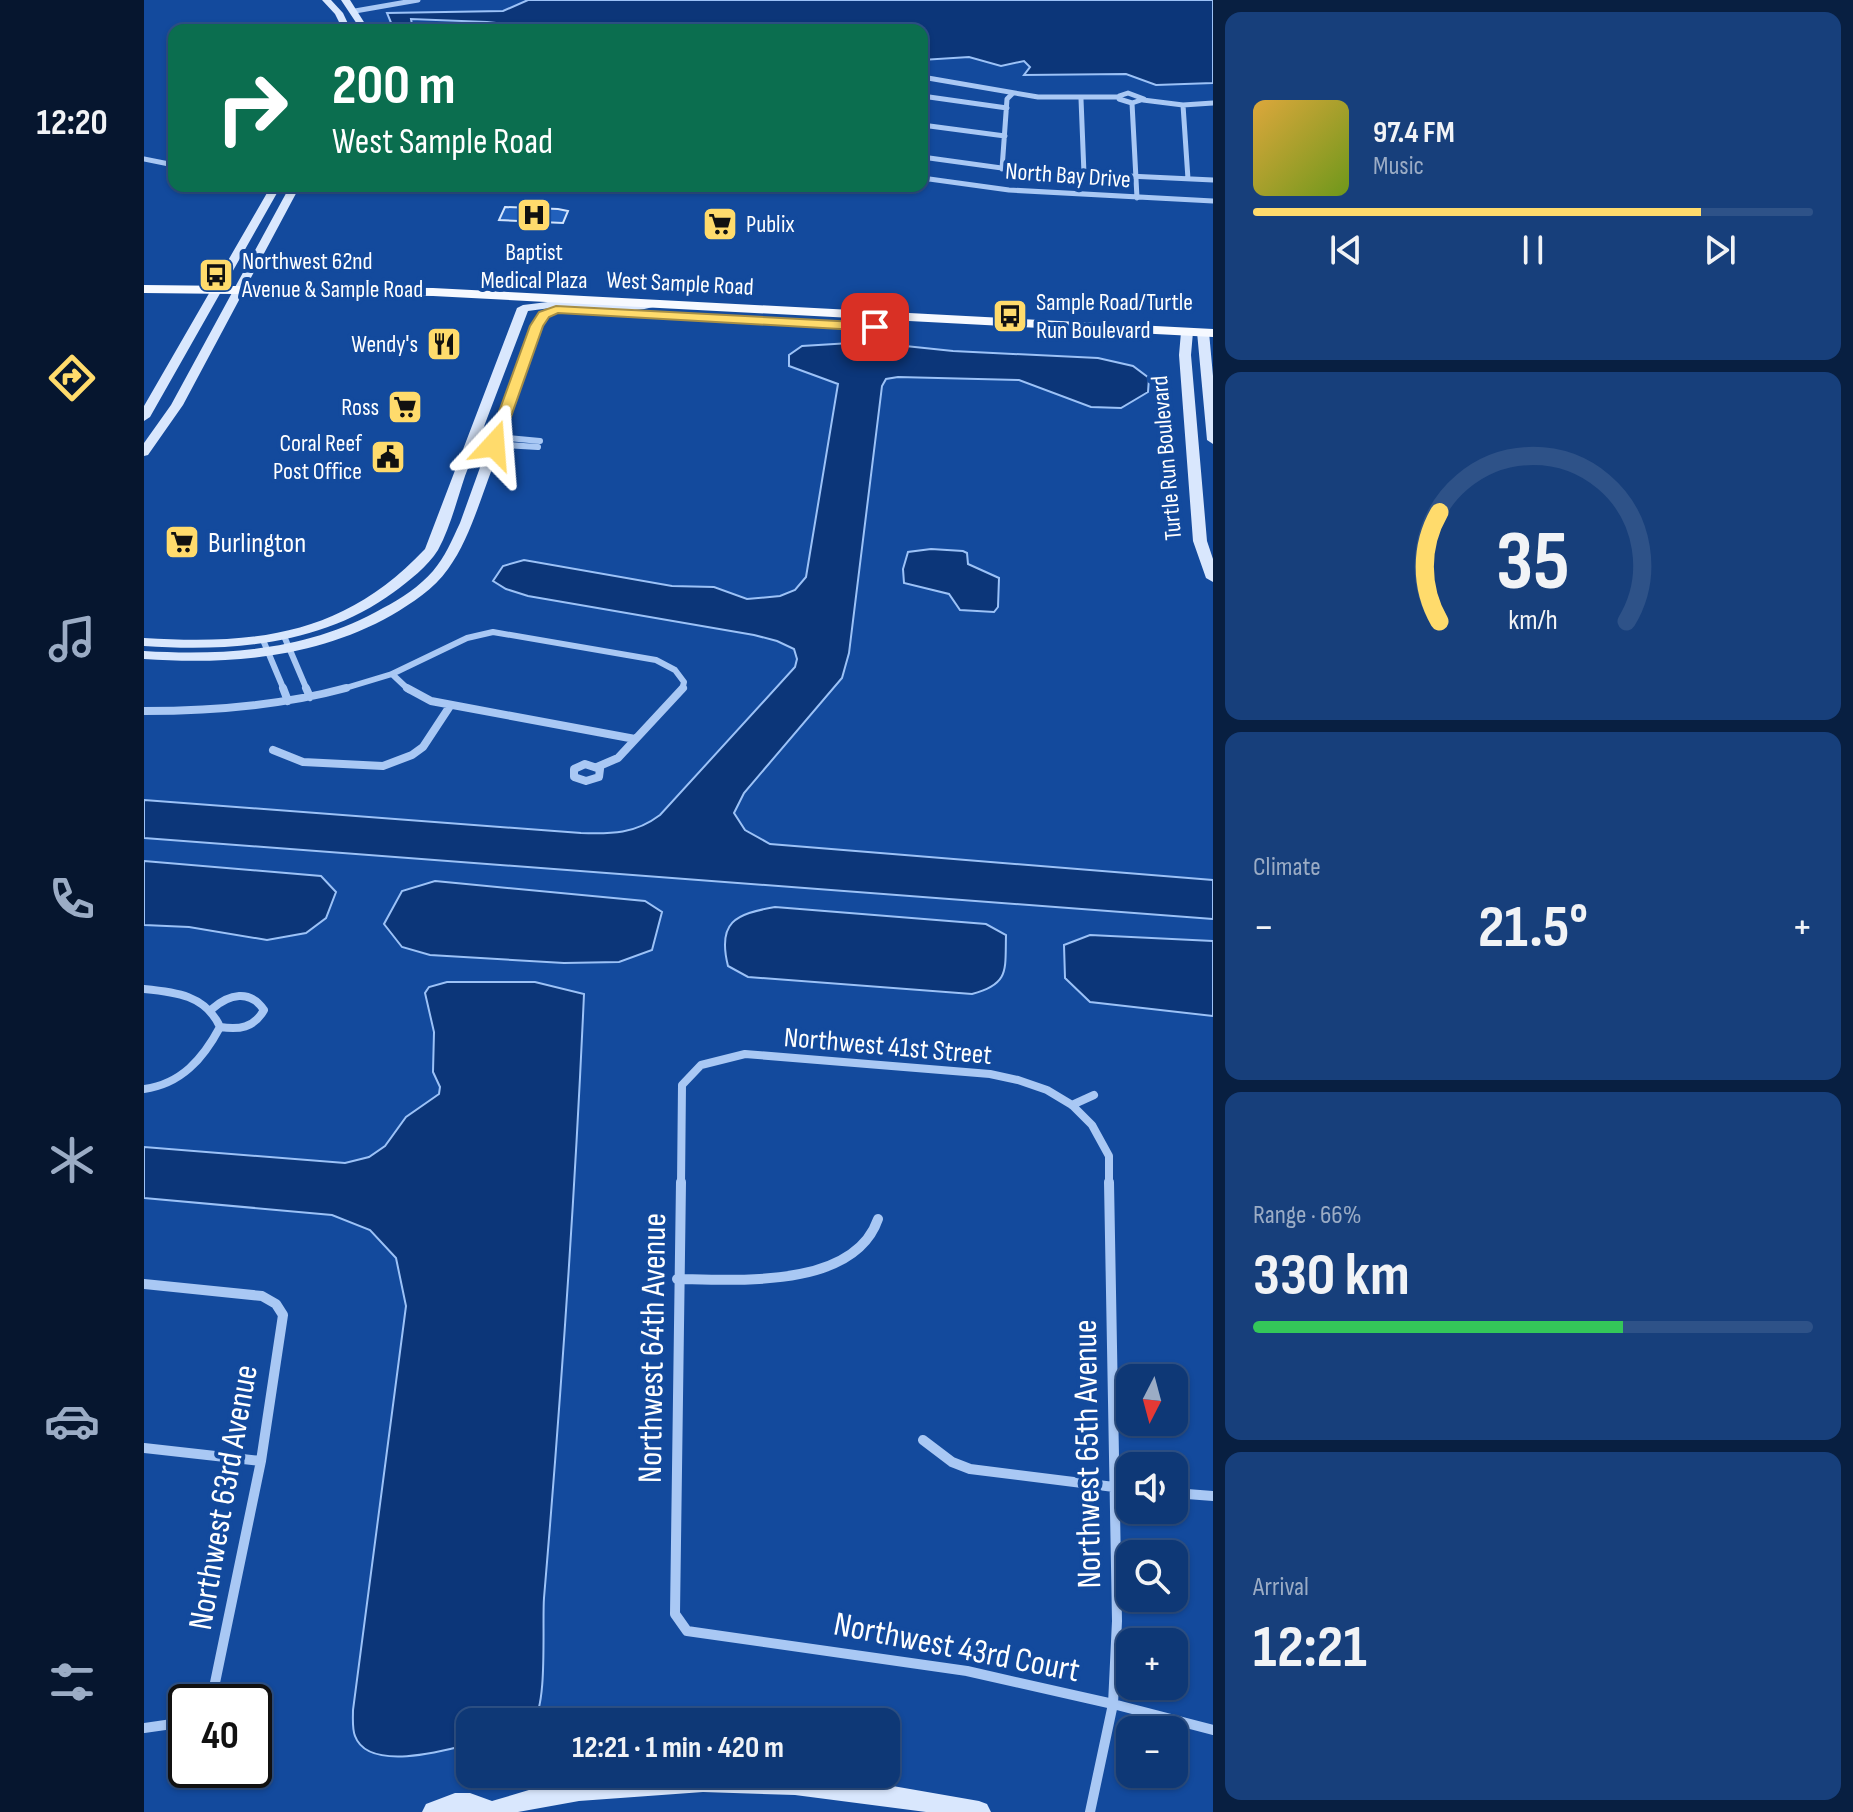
<!DOCTYPE html>
<html lang="en">
<head>
<meta charset="utf-8">
<style>
  body { margin:0; font-family:"Sofia Sans Condensed",sans-serif; background:#173f7b; color:#f1f3f6; height:100vh; display:flex; flex-direction:column; font-size:30px; white-space:nowrap }
  * { box-sizing:border-box; margin:0 }
  p { font-size:26px; color:#9bacc5 }
  .icon { flex:none; width:44px; height:44px; fill:none; stroke:currentColor; stroke-width:2; stroke-linecap:round; stroke-linejoin:round }
  .map { position:relative; flex:1; overflow:hidden }
  .drawer { display:flex; flex-direction:column; gap:12px; padding:12px; background:#081f41; width:640px }
  .drawer>* { flex:none }
  .guide { position:absolute; left:24px; top:24px; width:760px; height:168px; border-radius:16px; box-shadow:0 2px 6px #0004,0 0 0 2px #2e5288; background:#0b6e4f; color:#fff; overflow:hidden }
  .needle { width:52px; rotate:186deg }
  .controls { position:absolute; left:972px; top:1364px; display:grid; gap:16px }
  .controls a { display:grid; place-items:center; width:72px; height:72px; border-radius:16px; background:#0e3876; box-shadow:0 2px 6px #0004,0 0 0 2px #2e5288; font-size:40px }
  .speed { position:absolute; left:24px; top:1684px; display:flex; gap:16px; font-size:40px; font-weight:700; text-align:center }
  .speed>* { display:grid; place-content:center; width:104px; height:104px; border-radius:50%; background:#0e3876; box-shadow:0 2px 6px #0004,0 0 0 2px #2e5288; line-height:1 }
  .speed .limit { border:4px solid #111; border-radius:12px; background:#fff; color:#111 }
  .pin { position:absolute; display:grid; place-items:center; width:68px; height:68px; color:#fff; margin:-34px; border-radius:16px; box-shadow:0 4px 12px #0006 }
  .me { position:absolute; width:88px; margin:-44px; rotate:19deg; stroke-linejoin:round; filter:drop-shadow(0 0 6px #0008) }
  .turn { display:flex; align-items:center; gap:28px; height:168px; padding:0 32px; font-size:36px }
  .turn .icon { width:104px; height:104px; stroke-width:2.5 }
  .turn b { display:block; font-size:56px; line-height:68px }
  .big { font-size:60px; font-weight:700; line-height:1.1 }
  .drawer .widget { flex:1; display:flex; flex-direction:column; justify-content:center; gap:12px; min-width:0; padding:0 28px; border-radius:16px; background:#173f7b }
  .drawer .dial { align-items:center; gap:0 }
  .dial svg { height:208px; overflow:visible; fill:none; stroke:#2e5288; stroke-width:7; stroke-linecap:round; text-anchor:middle }
  .dial text { fill:#f1f3f6; stroke:none }
  .song { display:flex; align-items:center; gap:24px }
  .cover { width:96px; height:96px; border-radius:12px; background:linear-gradient(135deg,hsl(40 70% 55%),hsl(80 70% 35%)) }
  .played { height:8px; border-radius:4px; background:linear-gradient(90deg,#ffdb6c 80%,#2e5288 80%) }
  .keys { display:flex; justify-content:space-around; direction:ltr }
  .heat { display:flex; justify-content:space-between; align-items:center; font-size:44px; direction:ltr }
  .charge { height:12px; border-radius:6px; background:linear-gradient(90deg,#34c759 66%,#2e5288 0) }
  .trip { position:absolute; left:312px; top:1708px; width:444px; height:80px; border-radius:16px; background:#0e3876; box-shadow:0 2px 6px #0004,0 0 0 2px #2e5288; font-weight:700; line-height:80px; text-align:center }
  main { display:flex; flex:1; min-height:0 }
  .dock { display:flex; flex-direction:column; width:144px; justify-content:space-around; align-items:center; background:#06162f; color:#9bacc5 }
  .dock .icon { width:56px; height:56px }
  .dock .current { color:#ffdb6c }
  .dock b { font-size:36px; color:#f1f3f6 }
  .map>svg:first-child { display:block }
</style>
</head>
<body>
<main>
<nav class="dock">
<b>12:20</b>
<svg class="icon current" aria-label="directions" viewBox="0 0 24 24"><path d="M12 3l9 9-9 9-9-9zM9 14v-3h6M13 9l2 2-2 2"/></svg>
<svg class="icon" aria-label="music" viewBox="0 0 24 24"><path d="M9 18V5l10-2v13"/><circle cx="6" cy="18" r="3"/><circle cx="16" cy="16" r="3"/></svg>
<svg class="icon" aria-label="phone" viewBox="0 0 24 24"><path d="M5 4h4l2 5-3 2q2 4 5 5l2-3 5 2v4C11 20 4 13 5 4z"/></svg>
<svg class="icon" aria-label="climate" viewBox="0 0 24 24"><path d="M12 3v18M4 7l16 10M4 17L20 7"/></svg>
<svg class="icon" aria-label="car" viewBox="0 0 24 24"><path d="M5 17H2v-5l4-1 3-4h7l3 4 3 1v5h-3M9 17h6M6 11h13"/><circle cx="7" cy="17" r="2"/><circle cx="17" cy="17" r="2"/></svg>
<svg class="icon" aria-label="filters" viewBox="0 0 24 24"><path d="M4 7h16M4 17h16"/><circle cx="9" cy="7" r="2"/><circle cx="15" cy="17" r="2"/></svg>
</nav>
<div class="map">
<svg width="1069" height="1812" viewBox="0 0 1069 1812">
  <rect width="100%" height="100%" fill="#134a9d"/>
  <path fill="#0c3679" stroke="#9cc2f7" stroke-width="2" d="M384,0H1069V83L1012,85L982,74L880,75L886,67L880,61L857,66L825,57L778,60V30H416L343,22L267,19L269,30H250L243,13L359,11Z
    M723,342L809,351L954,358L989,366L1005,378L1004,392L977,408L947,407L875,380L754,377L742,379L738,386L705,653L698,678L600,793L590,813L601,830L626,844L1069,880V919L0,838V800L437,833C468,834 491,834 516,815L651,667L653,659L650,649L633,641L610,635L384,596L362,589L349,581L359,566L380,560L528,586L570,587L603,599L636,596L651,590L662,577L694,384L645,366V355L658,346Z
    M787,549L819,551L823,553L824,564L855,578L854,607L850,612L816,610L805,594L760,583L759,569L764,552Z
    M0,861L177,876L192,892L182,918L162,933L123,940L45,927L0,925Z
    M291,881L501,901L518,912L508,950L475,962L420,963L286,955L258,947L240,924L258,891Z
    M631,907L842,924L862,935C861,970 866,984 828,994L604,977L584,966C573,922 591,914 631,907Z
    M946,935L1069,941V1016L946,1002L921,978L920,945Z
    M303,982H391L440,994C431,1196 417,1397 400,1598C398,1623 404,1709 388,1722H326V1744C300,1751 224,1772 211,1736C208,1729 209,1718 209,1710L262,1306L252,1258L226,1230L188,1215L0,1198V1147L201,1163L225,1157L241,1146L262,1117L295,1094L296,1087L289,1072L290,1032L281,993L285,987Z"/>
  <path fill="#2160bc" stroke="#d2e4fd" stroke-width="2" d="M361,207L414,209L424,211L419,223L355,220Z"/>
  <g fill="none" stroke-linecap="round" stroke-linejoin="round">
    <path stroke="#a9c8f4" stroke-width="5" d="M211,11L274,0
      M778,77L894,97H974
      M984,93L1000,99L988,103L975,99V96Z
      M778,96L863,108
      M937,99L940,174
      M999,100L1039,105L1069,103
      M988,103L993,198
      M1039,105L1044,179
      M778,125L861,136
      M778,157L879,171L1069,180
      M0,159L30,165
      M858,169L863,99L868,94
      M778,178L865,190L1069,201"/>
    <path stroke="#a9c8f4" stroke-width="6" d="M330,439L353,437L396,441
      M346,444L394,447
      M140,636L163,690
      M119,640L140,690
      M248,674L265,690
      M195,690L248,674L323,638L349,632L512,660L531,670L540,682L538,690"/>
    <path stroke="#a9c8f4" stroke-width="8" d="M139,688L144,701
      M162,688L166,697
      M263,688L287,701L491,739
      M0,711C68,711 136,706 202,688
      M129,750L159,762L239,766L268,755L279,747L306,706
      M441,764L456,769L455,777L442,781L430,777V769Z
      M453,767L474,758L539,688
      M0,989C31,992 62,995 76,1027C59,1059 37,1084 0,1089
      M68,1009C85,994 106,989 120,1010C110,1028 95,1030 76,1027
      M928,1105L950,1095
      M537,1184L538,1085L557,1065L601,1054L846,1074L874,1080L903,1090L928,1105L948,1125L965,1156V1184"/>
    <path stroke="#a9c8f4" stroke-width="10" d="M537,1182L531,1614L543,1631L823,1671L969,1704
      M965,1182L973,1621L969,1704
      M533,1279C593,1280 710,1289 734,1219
      M0,1284L118,1296L132,1304L139,1315L117,1461L67,1702
      M779,1440L808,1462L826,1469L986,1489
      M0,1448L117,1461
      M1030,1493L1069,1496
      M969,1704L1069,1730
      M0,1728L42,1722
      M946,1812L969,1704"/>
    <path fill="#d9e7fd" fill-rule="evenodd" d="M178,0H187L199,13L207,30H199L191,14Z
      M197,0H206L225,30H217Z
      M127,186H137L6,417L0,421V406Z
      M146,186H156L39,405L4,455L0,456V443L27,405Z
      M412,301H510L516,304C496,316 441,307 416,307V311L404,317L399,326C382,374 365,422 348,469C335,503 325,540 304,569C290,589 268,603 248,615C172,658 85,665 0,659V651C83,656 166,650 239,608C257,599 276,586 289,571C301,557 308,540 316,523L387,326L396,313L406,308L384,311C363,366 342,421 321,476C313,500 306,528 294,550C284,566 265,581 250,592C178,645 87,652 0,646V638C113,645 200,635 281,549L373,308L379,305Z
      M1043,329L1049,332L1047,355L1063,541L1069,559V582L1062,578L1049,541L1035,355L1037,332Z
      M1059,329L1065,332L1069,376V444L1063,440L1053,332Z
      M500,1774H651L743,1785L835,1801L843,1804L847,1812H782L651,1795L559,1792L435,1801L374,1812H278L282,1804L311,1793H326L348,1801L405,1784Z"/>
    <path fill="#f6f9ff" fill-rule="evenodd" d="M0,285L289,288L1069,329V337L289,296L0,293Z"/>
  </g>
  <path fill="#ffdb6c" stroke="#a68e46" stroke-width="2" d="M412,306L731,323L737,327L731,331L414,313L405,317L399,326L357,445L345,448L343,445L386,326L395,312Z"/>
  <defs>
    <g id="hospital-square" transform="scale(1.8)"><rect x="-9" y="-9" width="18" height="18" rx="4" fill="#ffdb6c" stroke="#134a9d"/><path d="M-5-5h3v3.5h4V-5h3V5h-3V1.5h-4V5h-3Z" fill="#111"/></g>
    <g id="supermarket-square" transform="scale(1.8)"><rect x="-9" y="-9" width="18" height="18" rx="4" fill="#ffdb6c" stroke="#134a9d"/><path d="M-6-5.5h2.5l.6 2H6L4.5 2H-2.5L-4.4-4H-6ZM-1.5 3.2a1.3 1.3 0 1 0 .1 0ZM3 3.2a1.3 1.3 0 1 0 .1 0Z" fill="#111"/></g>
    <g id="bus-square" transform="scale(1.8)"><rect x="-9" y="-9" width="18" height="18" rx="4" fill="#ffdb6c" stroke="#134a9d"/><path d="M-5-6H5V4H4V6H2V4H-2V6H-4V4H-5ZM-3.5-4V0h7V-4ZM-3.5 1.2v1.5H-2V1.2ZM2 1.2v1.5H3.5V1.2Z" fill="#111"/></g>
    <g id="restaurant-square" transform="scale(1.8)"><rect x="-9" y="-9" width="18" height="18" rx="4" fill="#ffdb6c" stroke="#134a9d"/><path d="M-5-6h1v4h1v-4h1v4h1v-4h1v5L-1.5 .5V6h-2V.5L-5-1ZM5-6V6H3V1.5H1.5Q1.5-4 5-6Z" fill="#111"/></g>
    <g id="civic-square" transform="scale(1.8)"><rect x="-9" y="-9" width="18" height="18" rx="4" fill="#ffdb6c" stroke="#134a9d"/><path d="M-.6-6.5H3V-4.5H.6V-3L4-1V1h2V6H-6V1h2V-1L-.6-3ZM-1.2 2.5V6h2.4V2.5Z" fill="#111"/></g>
  </defs>
  <g fill-rule="evenodd">
    <use href="#hospital-square" x="390" y="215"/>
    <use href="#supermarket-square" x="576" y="224"/>
    <use href="#bus-square" x="72" y="275"/>
    <use href="#bus-square" x="866" y="316"/>
    <use href="#restaurant-square" x="300" y="344"/>
    <use href="#supermarket-square" x="261" y="407"/>
    <use href="#civic-square" x="244" y="457"/>
    <use href="#supermarket-square" x="38" y="542"/>
  </g>
  <g text-anchor="middle" stroke-width="8" stroke-linejoin="round" paint-order="stroke">
    <g font-size="24" fill="#fff" stroke="#134a9d">
      <text transform="translate(924 175) rotate(4)" y="8">North Bay Drive</text>
      <text transform="translate(536 283) rotate(3)" y="8">West Sample Road</text>
      <text transform="translate(1022 458) rotate(-95)" y="8">Turtle Run Boulevard</text>
    </g>
    <g font-size="24" fill="#fff" stroke="#134a9d" text-anchor="start">
      <text x="602" y="232">Publix</text>
      <text x="390" y="260" text-anchor="middle">Baptist<tspan x="390" dy="28">Medical Plaza</tspan></text>
      <text x="98" y="269">Northwest 62nd<tspan x="98" dy="28">Avenue &amp; Sample Road</tspan></text>
      <text x="892" y="310">Sample Road/Turtle<tspan x="892" dy="28">Run Boulevard</tspan></text>
      <text x="274" y="352" text-anchor="end">Wendy's</text>
      <text x="235" y="415" text-anchor="end">Ross</text>
      <text x="218" y="451" text-anchor="end">Coral Reef<tspan x="218" dy="28">Post Office</tspan></text>
    </g>
    <g font-size="28" fill="#fff" stroke="#134a9d" text-anchor="start">
      <text x="64" y="552">Burlington</text>
    </g>
    <g font-size="28" fill="#fff" stroke="#134a9d">
      <text transform="translate(744 1045) rotate(5)" y="10">Northwest 41st Street</text>
    </g>
    <g font-size="34" fill="#fff" stroke="#134a9d">
      <text transform="translate(507 1348) rotate(-89)" y="12">Northwest 64th Avenue</text>
      <text transform="translate(942 1454) rotate(-91)" y="12">Northwest 65th Avenue</text>
      <text transform="translate(78 1497) rotate(-80)" y="12">Northwest 63rd Avenue</text>
      <text transform="translate(813 1646) rotate(11)" y="12">Northwest 43rd Court</text>
    </g>
  </g>
</svg>
<div class="controls">
<a><svg class="needle" viewBox="-14 -14 28 28"><path d="M0-13l5 13h-10z" fill="#e53935"/><path d="M0 13l5-13h-10z" fill="#9bacc5"/></svg></a>
<a><svg class="icon" aria-label="sound" viewBox="0 0 24 24"><path d="M4 9h4l5-4v14l-5-4H4zM17 9q2 3 0 6"/></svg></a>
<a><svg class="icon" aria-label="search" viewBox="0 0 24 24"><circle cx="10" cy="10" r="6"/><path d="M15 15l6 6"/></svg></a>
<a>+</a>
<a>−</a>
</div>
<div class="speed"><div class="limit">40</div></div>
<div class="pin" style="left:731px;top:327px;background:#d93025"><svg class="icon" aria-label="arrive" viewBox="0 0 24 24"><path d="M6 21V4h12l-3 4 3 4H6"/></svg></div>
<svg class="me" style="left:350px;top:445px" viewBox="-20 -20 40 40"><path d="M0-17L14 15 0 8-14 15z" fill="#ffdb6c" stroke="#fff" stroke-width="4"/></svg>
<div class="trip">12:21 · 1 min · 420 m</div>
<div class="guide">
<div class="turn"><svg class="icon" aria-label="right" viewBox="0 0 24 24"><path d="M7 20v-9h11M14 6l5 5-5 5"/></svg><div><b>200 m</b>West Sample Road</div></div>
</div>
</div>
<section class="drawer">
<div class="widget">
<div class="song"><i class="cover"></i><div><b>97.4 FM</b><p>Music</p></div></div>
<div class="played"></div>
<div class="keys"><svg class="icon" aria-label="previous" viewBox="0 0 24 24"><path d="M18 5L8 12l10 7zM5 5v14"/></svg><svg class="icon" aria-label="pause" viewBox="0 0 24 24"><path d="M8 5v14M16 5v14"/></svg><svg class="icon" aria-label="next" viewBox="0 0 24 24"><path d="M6 5l10 7-10 7zM19 5v14"/></svg></div>
</div>
<div class="widget dial"><svg viewBox="0 0 100 80">
<path d="M14 69A42 42 0 1 1 86 69"/>
<path d="M14 69A42 42 0 0 1 14 27" stroke="#ffdb6c"/>
<text x="50" y="56" font-size="32" font-weight="700">35</text>
<text x="50" y="72" font-size="11">km/h</text>
</svg></div>
<div class="widget"><p>Climate</p>
<div class="heat"><a>−</a><b class="big">21.5°</b><a>+</a></div>
</div>
<div class="widget"><p>Range · 66%</p><b class="big">330 km</b><div class="charge"></div></div>
<div class="widget"><p>Arrival</p><b class="big">12:21</b></div>
</section>
</main>
</body>
</html>
